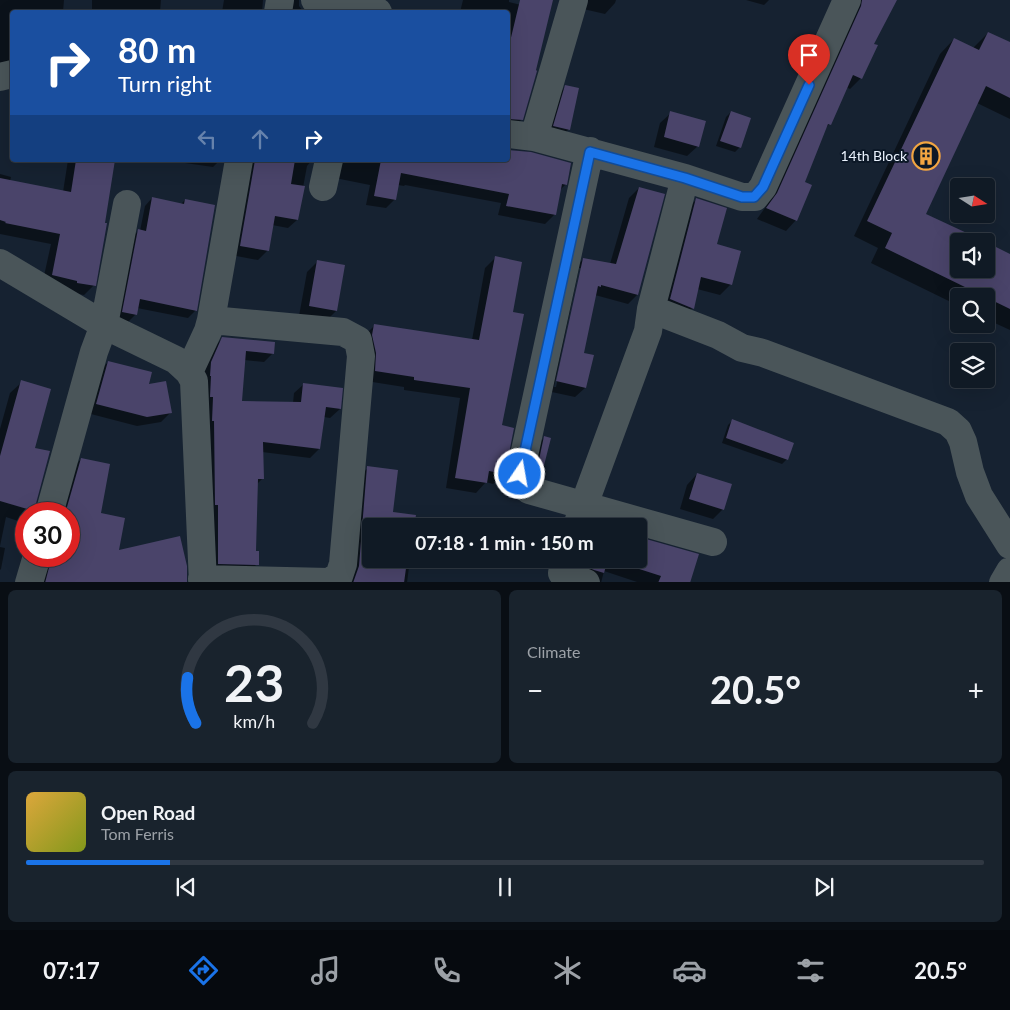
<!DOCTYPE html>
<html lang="en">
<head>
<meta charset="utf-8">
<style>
  body { margin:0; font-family:Lato,sans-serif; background:#19232d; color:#f1f3f6; height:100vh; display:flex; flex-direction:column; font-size:19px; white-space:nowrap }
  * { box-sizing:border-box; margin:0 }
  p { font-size:16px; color:#9ca1a7 }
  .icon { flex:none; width:28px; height:28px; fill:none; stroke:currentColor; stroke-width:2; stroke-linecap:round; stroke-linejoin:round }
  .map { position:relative; height:582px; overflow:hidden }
  .panel { display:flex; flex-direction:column; gap:8px; padding:8px; background:#090e14; flex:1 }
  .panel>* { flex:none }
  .banner { position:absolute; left:10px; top:10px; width:500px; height:152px; border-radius:5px; box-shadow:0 5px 20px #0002,0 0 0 1px #303842; background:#1a4fa0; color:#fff; overflow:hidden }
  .needle { width:32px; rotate:102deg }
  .controls { position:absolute; left:950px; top:178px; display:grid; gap:10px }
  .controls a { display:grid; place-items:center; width:45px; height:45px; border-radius:5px; background:#101a25; box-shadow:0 5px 20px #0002,0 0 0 1px #303842; font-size:25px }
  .speed { position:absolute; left:15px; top:502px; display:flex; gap:10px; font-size:25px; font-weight:700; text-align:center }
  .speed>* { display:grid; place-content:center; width:65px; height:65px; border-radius:50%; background:#101a25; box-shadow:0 5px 20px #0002,0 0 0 1px #303842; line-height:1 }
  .speed .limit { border:8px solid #d22; background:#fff; color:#111 }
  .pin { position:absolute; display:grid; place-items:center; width:42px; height:42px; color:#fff; margin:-51px -21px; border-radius:50% 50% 50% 0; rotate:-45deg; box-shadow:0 0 5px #0007 }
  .pin .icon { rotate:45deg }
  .me { position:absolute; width:55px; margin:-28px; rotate:12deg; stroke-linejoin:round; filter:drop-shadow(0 0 4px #0008) }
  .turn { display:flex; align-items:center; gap:18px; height:105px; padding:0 25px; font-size:22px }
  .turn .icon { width:65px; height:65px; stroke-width:2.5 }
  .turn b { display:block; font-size:35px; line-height:42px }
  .lanes { display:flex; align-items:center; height:48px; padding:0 25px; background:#0003; justify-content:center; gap:25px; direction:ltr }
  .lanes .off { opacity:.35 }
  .big { font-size:38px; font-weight:700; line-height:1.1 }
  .panel .card { flex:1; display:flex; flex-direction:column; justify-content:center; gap:8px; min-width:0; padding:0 18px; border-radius:8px; background:#19232d }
  .panel .dial { align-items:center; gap:0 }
  .dial svg { height:130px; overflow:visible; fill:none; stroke:#303842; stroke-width:7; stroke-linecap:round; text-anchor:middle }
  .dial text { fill:#f1f3f6; stroke:none }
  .song { display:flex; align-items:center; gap:15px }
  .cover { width:60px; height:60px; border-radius:8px; background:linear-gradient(135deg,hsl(40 70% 55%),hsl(70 70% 35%)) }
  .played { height:5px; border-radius:2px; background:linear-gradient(90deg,#1a73e8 15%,#303842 15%) }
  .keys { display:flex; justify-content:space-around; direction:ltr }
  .heat { display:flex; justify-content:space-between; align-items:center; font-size:28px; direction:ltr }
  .panel .tiles { flex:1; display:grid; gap:8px; grid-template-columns:1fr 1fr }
  .card:last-child { grid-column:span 2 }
  .trip { position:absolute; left:362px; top:518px; width:285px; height:50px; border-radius:5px; background:#101a25; box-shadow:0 5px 20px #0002,0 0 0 1px #303842; font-weight:700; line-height:50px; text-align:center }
  .menu { display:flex; height:80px; justify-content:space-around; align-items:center; background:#060a0f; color:#9ca1a7 }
  .menu .icon { width:35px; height:35px }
  .menu .active { color:#1a73e8 }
  .menu b { font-size:22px; color:#f1f3f6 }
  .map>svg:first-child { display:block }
</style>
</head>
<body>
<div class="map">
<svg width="1010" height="583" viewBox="0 0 1010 583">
  <rect width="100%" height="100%" fill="#162231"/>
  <path fill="#0007" fill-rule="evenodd" d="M0,0H64L63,12H12V70L0,67Z
    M92,0H161L160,12H106L92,10Z
    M224,0H263L262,12H222Z
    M284,0H299V6L304,12H287Z
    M463,0H509V2L549,12L522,119L513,128H508V12H460Z
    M578,0H616L615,3L605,14L579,8Z
    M746,0H769L764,5Z
    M848,0H896L873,44L876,46L860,79L850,89L846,87L829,124L825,129L804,183L796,220L786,231L757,219L767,205L851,18Z
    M988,33L1010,43V119L977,103L924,214L981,241H959V269H986L1010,255V330L986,319V296H959V306L871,263L878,248L854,236L940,54L954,39L973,48Z
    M566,86L577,89L568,130L558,140L544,136L556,97Z
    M731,112L740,147L735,152L716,146L726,117Z
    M671,113L698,146L687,156L654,147L660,123Z
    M508,151L531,154L566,184L559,191L554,215L545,224L498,215L501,203L405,185L404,186L398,185L395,199L386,208L366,205L370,185L335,178L332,160H508Z
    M68,160H114L94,285L84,295L68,292L42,285L51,244L0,234V174L11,177L10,181L63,192Z
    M178,160H220L213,167L178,162Z
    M242,160H312L307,166L297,220L288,228L272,225L267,251L258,260L231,255Z
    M639,188L637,295L628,304L595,295L582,354L585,388L575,397L547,391L574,269L583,259L610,264L629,198ZM579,268H582L556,387H554Z
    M152,198L181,204L185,200L196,310L188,318L137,308L136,314L128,322L115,319L131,239L138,231H140L145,206Z
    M696,200L731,284L720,295L697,289L692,308L682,318L660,310L686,210Z
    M495,258L511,313L501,426L513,429L504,474L493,484L486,482L476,493L446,488L460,398L404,390V387L366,381L364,336L375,325L472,340L485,268Z
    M317,262L336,311L326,321L299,316L307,272Z
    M223,338L273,353L264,362L244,360L240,402L293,403L294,393L304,384L340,409L330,418L324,417L319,449L310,458L262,452L263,478L256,485L255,552L257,564L248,573L209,572L202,372L214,347Z
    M108,362L147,385L170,413L161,422L137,426L87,413L99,372Z
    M22,382L33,449V510L29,514H26V517L21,522L6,517L0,546V429L10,393Z
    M733,420L787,459L782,464L722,443L728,425Z
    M545,437L540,476L529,487L534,448Z
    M81,459L99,514L69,583H40L41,556H69V514H60L73,468Z
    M368,468L392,513L414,516L413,526H371V559H410L407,583H347L357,478Z
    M697,474L723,509L713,519L680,509L687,485Z
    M639,539L698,555L689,583H640L604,571L601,583H587L565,572L569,559H639Z
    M0,547L5,548L1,569L0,570Z"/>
  <path fill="#4a446a" d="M520,0H553L536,70L537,71L523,120L508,119V50Z
    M862,0H897L874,44L878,45L862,79L853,75L831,125L828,124L805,182L812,185L797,221L766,208L777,193L861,6Z
    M988,32L1010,42V98L986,86L926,214L984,241H959V269H986V242L1010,254V309L885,248L892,233L867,221L954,38L979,50Z
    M565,85L579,88L570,130L553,126Z
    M670,111L706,121L699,147L664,137Z
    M731,111L751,118L741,148L720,141Z
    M508,150L531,152L571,163L567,185L562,184L556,215L506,206L509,194L401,173L396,200L374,196L381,160H508Z
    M76,160H115L105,223H107L96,286L77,283V281L52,275L60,234L5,223L6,222L0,220V178L71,192Z
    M255,160H295L291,184L305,186L298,220L275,216L269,251L240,246Z
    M639,187L665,194L638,295L601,285V287L598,286L584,353L594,355L586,388L556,381L583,258L616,264Z
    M152,197L184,204L185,199L215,205L197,311L140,299L137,315L122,312L138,229L146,231Z
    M696,198L727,208L717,244L741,251L732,285L701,277L694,309L670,299Z
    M495,256L522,262L513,312L524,314L502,425L514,428L505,474L489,471L487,483L455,478L470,388L414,380V377L375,371L376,353L372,335L374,324L479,340Z
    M317,260L345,265L337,311L309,306Z
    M222,337L275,342L274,354L246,351L242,401L301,402L303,383L343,388L341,409L326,407L320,449L263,442L264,479H258L256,551H259V565L218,564V505H215L214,421H212L213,397H210L211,376H210L211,362Z
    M108,361L152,372L149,384L166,381L172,413L147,417L96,404Z
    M21,380L51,389L35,448L50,451L34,511L0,501V456Z
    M732,419L794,443L788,460L726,438Z
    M544,436L551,438L541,477L537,476L536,474Z
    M81,458L110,464L101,513L125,518L119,550L180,536L187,566V583H45L52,556H69V514H65Z
    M367,466L398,470L393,512L416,515L414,526H371V559H411V561H407L404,583H353L359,566Z
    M697,473L732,484L724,510L689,499Z
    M639,537L699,554L690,583H658L661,576L608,559H639Z
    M575,559H608L604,573L594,570L574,561Z"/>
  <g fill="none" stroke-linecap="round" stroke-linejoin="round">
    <path stroke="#4a5559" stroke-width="28" d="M315,0L378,12
      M574,0L534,137L685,178L742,197H755L763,187L847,0
      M278,12L280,0
      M0,77L12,74
      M508,134L534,137
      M590,151L520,474L522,483L529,490L713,542
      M323,187L329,160
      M0,263L104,325L176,360L189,372L194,381L203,583
      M651,309L718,335L742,348L763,353L948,422L958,431L963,442L970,472L979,496L1010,545
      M189,372L208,331L211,320L239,160
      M49,514L94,352L104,325L127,204
      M577,526L584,505L648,331L651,309L685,178
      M562,573L586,583
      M202,579L329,582L339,576L343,564L361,356L358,340L343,332L211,320
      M29,583L37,556
      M1003,583L1010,571"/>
  </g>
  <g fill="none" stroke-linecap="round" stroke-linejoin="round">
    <g stroke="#114b97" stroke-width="12">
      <path id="route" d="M520,474L590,152L685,178L742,197H754L763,187L809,85"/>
    </g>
    <use href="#route" stroke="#1a73e8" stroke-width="9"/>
  </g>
  <defs>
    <g id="building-ring" transform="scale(1.4375)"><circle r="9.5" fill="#0c1827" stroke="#f2a541" stroke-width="1.5"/><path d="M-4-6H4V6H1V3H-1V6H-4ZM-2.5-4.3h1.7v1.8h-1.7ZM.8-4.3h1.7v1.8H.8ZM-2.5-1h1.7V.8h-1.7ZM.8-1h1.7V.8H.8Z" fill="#f2a541"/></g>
  </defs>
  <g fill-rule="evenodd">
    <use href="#building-ring" x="926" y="156"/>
  </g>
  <g text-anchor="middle" stroke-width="4" stroke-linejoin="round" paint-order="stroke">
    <g font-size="14" fill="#eaf2fd" stroke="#0c1827" text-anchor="end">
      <text x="907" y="161">14th Block</text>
    </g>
  </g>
</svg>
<div class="controls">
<a><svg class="needle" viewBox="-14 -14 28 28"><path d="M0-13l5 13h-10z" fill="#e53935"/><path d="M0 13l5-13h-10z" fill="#9ca1a7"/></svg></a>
<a><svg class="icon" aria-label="sound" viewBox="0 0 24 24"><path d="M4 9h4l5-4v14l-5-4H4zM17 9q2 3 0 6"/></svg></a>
<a><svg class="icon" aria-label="search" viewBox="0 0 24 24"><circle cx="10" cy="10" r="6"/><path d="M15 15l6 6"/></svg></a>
<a><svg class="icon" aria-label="layers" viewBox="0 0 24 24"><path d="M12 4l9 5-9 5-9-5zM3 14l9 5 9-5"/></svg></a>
</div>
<div class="speed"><div class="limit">30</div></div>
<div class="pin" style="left:809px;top:85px;background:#d93025"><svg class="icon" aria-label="arrive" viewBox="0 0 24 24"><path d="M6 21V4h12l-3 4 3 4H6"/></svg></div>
<svg class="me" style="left:520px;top:474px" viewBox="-20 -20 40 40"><circle r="17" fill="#1a73e8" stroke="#fff" stroke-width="3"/><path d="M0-11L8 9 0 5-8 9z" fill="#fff"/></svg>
<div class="trip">07:18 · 1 min · 150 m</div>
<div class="banner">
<div class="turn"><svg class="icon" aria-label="right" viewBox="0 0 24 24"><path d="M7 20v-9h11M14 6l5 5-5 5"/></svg><div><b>80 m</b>Turn right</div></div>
<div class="lanes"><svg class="icon off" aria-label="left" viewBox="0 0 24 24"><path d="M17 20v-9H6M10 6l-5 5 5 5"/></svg><svg class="icon off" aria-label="ahead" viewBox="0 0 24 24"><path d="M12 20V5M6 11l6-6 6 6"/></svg><svg class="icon" aria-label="right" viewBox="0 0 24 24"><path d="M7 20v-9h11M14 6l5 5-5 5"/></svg></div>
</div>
</div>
<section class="panel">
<div class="tiles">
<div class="card dial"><svg viewBox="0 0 100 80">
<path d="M14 69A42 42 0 1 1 86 69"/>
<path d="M14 69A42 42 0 0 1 9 41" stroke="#1a73e8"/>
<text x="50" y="56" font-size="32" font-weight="700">23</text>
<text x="50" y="72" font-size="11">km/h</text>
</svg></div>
<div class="card"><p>Climate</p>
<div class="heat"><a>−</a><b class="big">20.5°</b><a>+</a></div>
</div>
<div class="card">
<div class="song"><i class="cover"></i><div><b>Open Road</b><p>Tom Ferris</p></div></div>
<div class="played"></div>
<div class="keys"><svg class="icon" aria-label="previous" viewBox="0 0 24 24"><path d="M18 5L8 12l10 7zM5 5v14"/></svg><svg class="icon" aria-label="pause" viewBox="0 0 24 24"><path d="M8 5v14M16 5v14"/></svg><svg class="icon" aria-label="next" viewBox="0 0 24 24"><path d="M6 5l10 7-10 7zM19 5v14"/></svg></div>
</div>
</div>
</section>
<nav class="menu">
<b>07:17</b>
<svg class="icon active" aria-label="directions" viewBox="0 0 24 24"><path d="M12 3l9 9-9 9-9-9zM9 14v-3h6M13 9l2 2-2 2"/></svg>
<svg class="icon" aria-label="music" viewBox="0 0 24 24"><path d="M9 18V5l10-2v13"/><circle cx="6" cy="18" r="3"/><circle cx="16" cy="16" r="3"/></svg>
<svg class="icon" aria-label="phone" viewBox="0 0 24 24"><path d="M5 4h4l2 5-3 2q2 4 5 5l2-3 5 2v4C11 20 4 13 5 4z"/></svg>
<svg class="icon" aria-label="climate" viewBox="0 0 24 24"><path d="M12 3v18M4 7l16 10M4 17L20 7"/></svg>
<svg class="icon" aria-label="car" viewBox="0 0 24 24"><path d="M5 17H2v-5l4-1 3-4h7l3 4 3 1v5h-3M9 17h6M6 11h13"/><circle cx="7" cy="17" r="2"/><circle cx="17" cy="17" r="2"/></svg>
<svg class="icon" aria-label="filters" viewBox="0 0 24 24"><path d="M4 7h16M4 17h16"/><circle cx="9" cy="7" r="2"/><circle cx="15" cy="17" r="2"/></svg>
<b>20.5°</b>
</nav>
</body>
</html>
